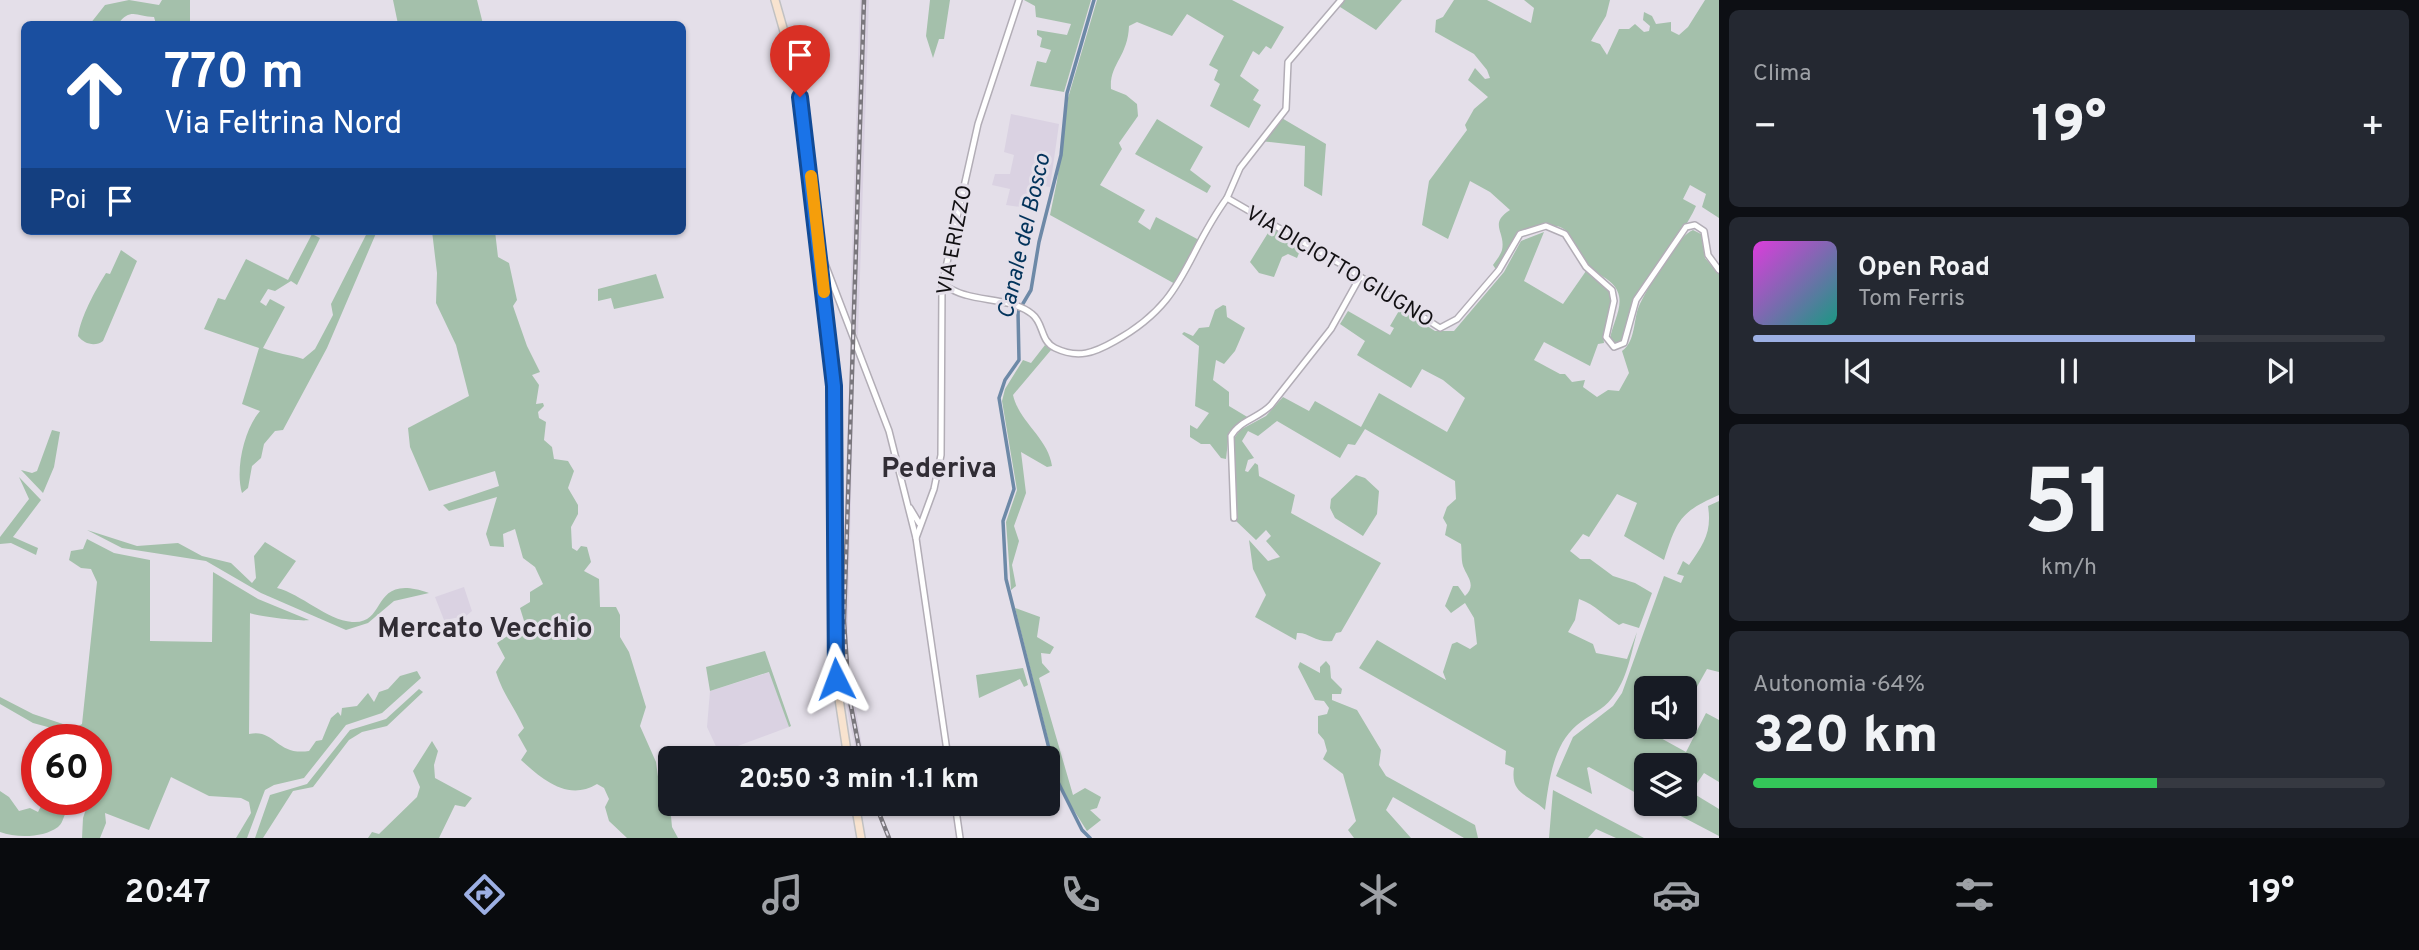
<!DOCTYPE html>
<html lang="it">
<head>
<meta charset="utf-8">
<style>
  body { margin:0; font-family:Overpass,sans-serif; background:#242831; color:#f1f3f6; height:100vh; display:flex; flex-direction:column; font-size:26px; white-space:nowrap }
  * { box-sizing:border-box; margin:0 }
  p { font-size:23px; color:#9ea1a6 }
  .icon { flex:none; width:38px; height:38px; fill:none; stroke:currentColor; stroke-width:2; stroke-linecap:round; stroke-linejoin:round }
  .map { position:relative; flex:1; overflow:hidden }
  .sheet { display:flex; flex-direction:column; gap:10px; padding:10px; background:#0d0f14; width:700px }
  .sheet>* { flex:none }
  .banner { position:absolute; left:21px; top:21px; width:665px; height:214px; border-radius:10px; box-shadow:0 2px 5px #0004; background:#1a4fa0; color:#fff; overflow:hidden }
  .tools { position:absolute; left:1634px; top:676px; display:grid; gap:14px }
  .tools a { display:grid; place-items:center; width:63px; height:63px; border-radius:10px; background:#171b24; box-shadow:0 2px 5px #0004; font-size:35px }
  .speed { position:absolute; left:21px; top:724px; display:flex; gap:14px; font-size:35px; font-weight:700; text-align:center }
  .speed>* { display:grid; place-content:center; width:91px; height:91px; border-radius:50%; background:#171b24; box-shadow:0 2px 5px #0004; line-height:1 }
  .speed .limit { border:10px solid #d22; background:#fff; color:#111 }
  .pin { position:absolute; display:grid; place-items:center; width:60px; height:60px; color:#fff; margin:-72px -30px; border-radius:50% 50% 50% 0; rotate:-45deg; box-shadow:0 0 7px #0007 }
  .pin .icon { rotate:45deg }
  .me { position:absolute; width:77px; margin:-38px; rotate:357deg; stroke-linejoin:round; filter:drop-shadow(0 0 5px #0008) }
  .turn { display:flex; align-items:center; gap:24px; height:147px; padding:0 28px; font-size:32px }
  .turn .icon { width:91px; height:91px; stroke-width:2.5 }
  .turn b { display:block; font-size:49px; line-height:60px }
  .then { display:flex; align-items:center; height:66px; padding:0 28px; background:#0003; gap:14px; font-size:26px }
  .big { font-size:52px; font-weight:800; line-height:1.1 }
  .sheet .tile { flex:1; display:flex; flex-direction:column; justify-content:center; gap:10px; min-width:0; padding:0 24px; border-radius:10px; background:#242831 }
  .sheet .dial { align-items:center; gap:0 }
  .dial b { font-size:91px; line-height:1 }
  .song { display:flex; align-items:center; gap:21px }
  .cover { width:84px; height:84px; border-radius:10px; background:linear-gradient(135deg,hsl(300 70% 55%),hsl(170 70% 35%)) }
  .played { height:7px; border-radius:4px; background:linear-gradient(90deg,#9cafe3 70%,#363941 70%) }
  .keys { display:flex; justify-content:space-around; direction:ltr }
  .heat { display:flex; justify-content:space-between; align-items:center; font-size:38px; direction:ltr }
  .charge { height:10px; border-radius:5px; background:linear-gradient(90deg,#34c759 64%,#363941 0) }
  .trip { position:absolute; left:658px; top:746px; width:402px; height:70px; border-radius:10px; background:#171b24; box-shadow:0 2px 5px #0004; font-weight:800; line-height:70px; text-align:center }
  .tabs { display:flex; height:112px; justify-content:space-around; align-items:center; background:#090b0e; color:#9ea1a6 }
  .tabs .icon { width:49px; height:49px }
  .tabs .current { color:#9cafe3 }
  .tabs b { font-size:32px; color:#f1f3f6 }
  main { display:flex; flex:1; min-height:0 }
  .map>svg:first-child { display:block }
</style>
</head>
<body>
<main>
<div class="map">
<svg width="1719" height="838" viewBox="0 0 1719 838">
  <rect width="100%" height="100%" fill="#e4dfe9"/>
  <path fill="#dad2e2" d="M860,0H869L858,337L850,317Z
    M1011,114L1059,124L1050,187L1034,184L1028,208L1006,205L1010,189L992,185L995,174H1010L1014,155L1004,152Z
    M851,332L855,343L847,655L864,758H858L849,721L840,637Z
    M464,587L472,611L466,616L444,620L435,597Z
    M770,672L789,727L719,753L707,727L710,691Z"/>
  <path fill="#a4c0ab" d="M129,0L159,5L162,0H190V22L189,24H156L154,17C137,17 131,7 118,24H90L105,5Z
    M393,0H477L483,24H398Z
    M930,0H950L944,39H939L933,58L926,36Z
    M1024,0H1091L1064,92L1030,86L1037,61L1046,63L1051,50L1040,47L1042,38L1037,35V30L1067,35L1071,24L1036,17L1035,6Z
    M1097,0H1232L1284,27L1271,49L1266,46L1259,55L1253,51L1240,76L1259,90L1253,100L1261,105L1249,128L1210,106L1220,84L1214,80L1218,70L1209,65L1224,36L1187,14L1172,36L1137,22L1129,26C1128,57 1109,64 1111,89L1126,95L1137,104L1138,116L1119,143L1122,149L1100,185L1145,210L1138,222L1150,230L1156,217L1199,240L1177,285L1050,215L1057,181L1068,98Z
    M1341,0H1402L1376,30L1337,5Z
    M1454,0H1487L1531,23L1534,8L1524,0H1610L1606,16L1591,41L1600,44L1607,55L1619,29H1629L1635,24L1644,32L1649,31L1650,26L1643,20L1644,12L1652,16L1656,24L1671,22V31L1679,35L1688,27L1705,0H1719V218L1702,207L1706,194L1690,185L1683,199L1696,206C1683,236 1655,262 1639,293C1631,309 1631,330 1620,344H1614L1610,339C1612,325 1622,309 1619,296C1616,281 1602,278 1593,269C1558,234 1580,212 1516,236L1497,271L1493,265C1496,261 1501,254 1502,250C1506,232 1488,224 1510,210L1490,192L1470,181L1448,239L1422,225L1429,181L1467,130L1465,125L1474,109L1488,97L1468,80L1475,68L1485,79L1490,78L1487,70L1474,54L1435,32L1436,20L1443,17Z
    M1280,117L1326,144L1322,196L1304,186L1305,146L1260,141Z
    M1157,119L1203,147L1190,170L1211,186L1207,193L1135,154Z
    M1271,228L1302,246L1297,258L1288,254L1282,257L1274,277L1259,273L1250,262Z
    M1693,230L1701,234L1705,258L1719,274V495C1680,512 1677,520 1664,560L1624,536L1637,503L1617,494L1589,537L1583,534L1570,551L1580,559H1590L1613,576L1635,583L1652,593L1639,628L1623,623L1619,625C1604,616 1596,605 1579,599L1575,620L1568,632L1593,644L1596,653L1627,659L1637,632C1631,654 1627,680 1612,698C1603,710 1589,715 1577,725C1553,745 1549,781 1545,810C1529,794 1510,795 1514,768L1505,764L1506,751L1359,668L1377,640L1446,680L1443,672L1452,644L1457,642L1470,649L1477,644L1474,618L1465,603L1451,613L1445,606L1453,586H1458L1465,596C1477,585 1467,577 1463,566C1461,559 1462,551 1461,544L1445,535L1447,525L1443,518L1447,507L1456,499L1455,481L1365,429L1355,445L1348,444L1340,458L1277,421L1258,436L1248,431L1242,441L1254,458L1248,460L1245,471L1248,472L1255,463L1258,465L1259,476L1295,495L1291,513L1381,563L1341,632L1336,633L1332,641C1316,643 1309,632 1297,633L1296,640L1255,617L1266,595L1253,569L1249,540L1268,561L1280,557L1266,541L1271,536L1266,530L1256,540L1236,521L1233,440L1240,430L1266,416L1283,397L1309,411L1315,401L1361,427L1379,393L1447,432L1465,398L1443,380L1422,369L1411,388L1357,355L1365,341L1340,324L1348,311L1390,335L1394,328L1390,326L1400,309L1435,331H1454L1504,272L1521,241L1544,232L1524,281L1563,304L1586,271C1592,278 1603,281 1608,288C1621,304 1601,325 1604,343L1598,344L1590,366L1544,342L1534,360L1560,374H1565L1572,382L1585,380L1583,387L1597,397L1608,390L1619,391L1629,373L1622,351C1636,341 1633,320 1639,306C1648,287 1675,238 1693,230Z
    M368,231H377L327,348L283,430L275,431L264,444L261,458L252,466L248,488L242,493C235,470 244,429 260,411L242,404L259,348L204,329L218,298L225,300L246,259L288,280L312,234L320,238L297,285L291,281L275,291L268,289L260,302L266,306L270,299L285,307L263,348C278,354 288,354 303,359L315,349L333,315L331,304Z
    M432,231H495L498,257L509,263L517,300L513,306L527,346L540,372L532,375L539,385L536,404L543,403L544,406L538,412L539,418L546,422L544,440L552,447L554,459L568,461L574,471L568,488L578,505V514L571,527L572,548L577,551L581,546L587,547L591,562L584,571L599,579L600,607H616L620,615V637L629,652L646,707L640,726L656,762L659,784L669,795L672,827L678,838H627L609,821L605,807L609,799L604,788L597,784C567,802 541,778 521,760L527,751L518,735L524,728C514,707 503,694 496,672L505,658L497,643L525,624L520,608L530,602V592L543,584L535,567L523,558L515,529L503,534L504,547L490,546L486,534L497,497L449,511L443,505L499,486L495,471L429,491L410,447L408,428L469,396L456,345L436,303L437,273Z
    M121,250L137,261L103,341C95,347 84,344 78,336C81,316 95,291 106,273L110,274Z
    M656,274L664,298L614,309L611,298L598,301V289Z
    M1223,305L1226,306L1227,317L1245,328L1235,351L1224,364L1216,360L1213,380L1229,392V406L1249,418L1229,432L1226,459L1221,458L1210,444H1201L1190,437V425L1197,429L1209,413L1195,406L1199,346L1182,334L1184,332L1193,336L1199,328L1209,327L1215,310Z
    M1045,345L1051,350L1013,395C1019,422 1048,438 1052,466L1047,467L1021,452L1026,493L1014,526L1019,541L1012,565L1016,586L1011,590L1006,522L1017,490L1002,401L1005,389L1023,360L1031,363Z
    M52,430L60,432L54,467L43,493L21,470L32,473L37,471Z
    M1356,475L1365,478L1379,491L1377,514L1363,536L1335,518L1330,508L1331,499Z
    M19,477L41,500L13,537L38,548L36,555L11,543L0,544V537L29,499Z
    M1719,501V672L1707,669L1689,701L1685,700V688H1647V726H1662L1657,736L1686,752L1706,713L1719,720V782L1704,773L1691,792L1719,809V836L1656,803H1685V765H1647V799L1589,767L1587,768L1592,794L1556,776L1573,737L1613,706L1622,693L1664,576L1681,583L1684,576L1677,574L1683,561L1689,565C1704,544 1712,532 1708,506Z
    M87,530L137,546L178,543L202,556L231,563L252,583L256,578L254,556L265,542L296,561L277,588C301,594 327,620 352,622C389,625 369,572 429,593L394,601L368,623L346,630L261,593L206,561L122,548Z
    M87,539L114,553L150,560V641L212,642L213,572L258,599L309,620C302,622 255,616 250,613L249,734C275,728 276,756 309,751L316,741L322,740L331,718L338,712L341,716L342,708L357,706L368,693L374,702L379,692L388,689L400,676L417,671L421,678L382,713L346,725L304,778L274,785L265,790L247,838H236L251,813L249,802L241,798L209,796L171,777L149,830L105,813L106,823L100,838H82L83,818L89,800H96V740H75L70,733L33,723L0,704V697L33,714L75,728L82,724L97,582L91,569L81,568L69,560L71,551L83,549Z
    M1015,608L1040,617L1037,637L1054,647L1050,654L1041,653L1042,663L1050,672L1039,678L1073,795L1085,788L1101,797L1097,808L1090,810L1101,820L1087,831L1061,790Z
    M765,651L791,726L789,727L769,672L710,691L706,667Z
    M1326,661L1330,666L1331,678L1342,689L1341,694H1332V700L1357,710L1381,750L1379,765L1386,776L1475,825L1478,838H1464L1393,797L1386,810L1411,838H1354L1348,830L1356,821L1343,774L1323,759L1327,751L1324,740L1318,733V716L1327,714L1329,708L1324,701L1315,700L1298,667L1300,662L1320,673V667Z
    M1023,668L1028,685L1024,687L1020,679L979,698L976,675Z
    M419,689L423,692L387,726L362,732L349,740L313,787L293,791L263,838H255L270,795L307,784L350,730L386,719Z
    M432,741L438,751L434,765L435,778L472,798L465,807L455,805L439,838H368L372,832L379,834L417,797L420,787L413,771Z
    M1553,790L1644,838H1616L1596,829L1588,838H1549Z
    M0,791L9,797L19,811L30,808L38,812L44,800H72L70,810C62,814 65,821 58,827C43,838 17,838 0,832Z"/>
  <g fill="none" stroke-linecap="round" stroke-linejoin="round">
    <path stroke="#6d89a7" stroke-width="3.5" d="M1090,838L1082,830L1057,780L1006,579L1003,521L1014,489L999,398L1005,380L1019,360L1018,312L1031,290L1039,242L1061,155L1067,93L1094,0"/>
    <g stroke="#b2adb6" stroke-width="8">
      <path id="tertiary" d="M1227,198L1240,168L1286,109L1288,62L1341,0
        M822,256L889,431L916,538
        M910,508L919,523
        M1234,518L1231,436C1240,420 1259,418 1271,405L1331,329L1360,277"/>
    </g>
    <g stroke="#b2adb6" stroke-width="8">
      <path id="secondary" d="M942,285C950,288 957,293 966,295C986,301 1015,300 1032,314C1044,323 1040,341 1055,348C1078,359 1094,353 1115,341C1187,301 1183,258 1227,198L1339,263L1440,328L1457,319L1499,270L1520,234L1546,226L1565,234L1586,267L1612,290L1614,301L1606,337L1614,347L1624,343L1636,300L1686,227L1695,225L1704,231L1708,255L1719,270
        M948,758L916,538L934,489L941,455L942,285L978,124L1019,0
        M955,803L960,838"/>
    </g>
    <g stroke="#c1c1c2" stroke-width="10">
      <path id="primary" d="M775,0L797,77L806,133L831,348L835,414L833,627L836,679L848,758
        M855,803L861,838"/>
    </g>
    <use href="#tertiary" stroke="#fff" stroke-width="5"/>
    <use href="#secondary" stroke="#fff" stroke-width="5"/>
    <use href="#primary" stroke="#f8e3cf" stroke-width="7"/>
    <g stroke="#7a777d" stroke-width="4.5">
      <path id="rail" d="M861,758L849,696L844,621L864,0
        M875,803L889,838"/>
    </g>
    <use href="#rail" stroke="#e4dfe9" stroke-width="2" stroke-dasharray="5" stroke-linecap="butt"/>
  </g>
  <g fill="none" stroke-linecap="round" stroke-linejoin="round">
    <g stroke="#114b97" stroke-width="18">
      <path id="route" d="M800,97L834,386L836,679"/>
    </g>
    <use href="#route" stroke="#1a73e8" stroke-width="12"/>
    <path stroke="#f59e0b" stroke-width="12" d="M811,176L824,292"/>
  </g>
  <g text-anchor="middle" stroke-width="6" stroke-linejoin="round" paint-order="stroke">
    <g font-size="21" fill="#121013" stroke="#e4dfe9">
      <text transform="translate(954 240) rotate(-79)" y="7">VIA ERIZZO</text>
      <text transform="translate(1340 266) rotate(31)" y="7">VIA DICIOTTO GIUGNO</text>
    </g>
    <g font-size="23" font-style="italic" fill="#02335b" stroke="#e4dfe9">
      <text transform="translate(1023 236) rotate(-77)" y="8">Canale del Bosco</text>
    </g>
    <g font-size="28" font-weight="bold" fill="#312d35" stroke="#e4dfe9">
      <text x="939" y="477">Pederiva</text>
      <text x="485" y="637">Mercato Vecchio</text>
    </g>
  </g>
</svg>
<div class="tools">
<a><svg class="icon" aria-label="sound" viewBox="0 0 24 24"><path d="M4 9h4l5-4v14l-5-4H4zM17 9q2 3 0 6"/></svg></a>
<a><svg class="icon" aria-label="layers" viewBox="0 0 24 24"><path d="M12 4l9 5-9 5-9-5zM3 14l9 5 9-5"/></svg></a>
</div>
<div class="speed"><div class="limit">60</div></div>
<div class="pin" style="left:800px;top:97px;background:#d93025"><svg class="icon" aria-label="arrive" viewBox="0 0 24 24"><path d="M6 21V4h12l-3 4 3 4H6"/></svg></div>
<svg class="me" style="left:836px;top:679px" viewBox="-20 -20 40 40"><path d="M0-17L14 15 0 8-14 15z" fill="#1a73e8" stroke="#fff" stroke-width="4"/></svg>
<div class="trip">20:50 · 3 min · 1.1 km</div>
<div class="banner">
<div class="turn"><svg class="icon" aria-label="ahead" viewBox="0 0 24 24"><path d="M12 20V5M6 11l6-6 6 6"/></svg><div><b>770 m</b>Via Feltrina Nord</div></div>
<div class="then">Poi<svg class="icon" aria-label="arrive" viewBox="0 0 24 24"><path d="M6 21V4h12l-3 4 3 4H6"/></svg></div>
</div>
</div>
<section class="sheet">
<div class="tile"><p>Clima</p>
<div class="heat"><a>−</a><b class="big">19°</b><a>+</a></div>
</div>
<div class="tile">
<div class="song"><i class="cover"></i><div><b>Open Road</b><p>Tom Ferris</p></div></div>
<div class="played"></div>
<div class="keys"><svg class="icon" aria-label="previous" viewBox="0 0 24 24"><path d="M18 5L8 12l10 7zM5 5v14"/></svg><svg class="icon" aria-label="pause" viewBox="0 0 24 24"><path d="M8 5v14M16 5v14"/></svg><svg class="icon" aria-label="next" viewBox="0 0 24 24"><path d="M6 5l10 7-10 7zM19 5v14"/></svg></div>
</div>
<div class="tile dial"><b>51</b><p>km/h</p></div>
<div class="tile"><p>Autonomia · 64%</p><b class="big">320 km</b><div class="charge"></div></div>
</section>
</main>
<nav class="tabs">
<b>20:47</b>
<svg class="icon current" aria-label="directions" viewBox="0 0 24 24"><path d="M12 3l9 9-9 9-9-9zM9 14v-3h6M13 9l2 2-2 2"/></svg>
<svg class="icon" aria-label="music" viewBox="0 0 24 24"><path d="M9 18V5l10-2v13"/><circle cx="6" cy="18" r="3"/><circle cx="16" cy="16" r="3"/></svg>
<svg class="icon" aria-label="phone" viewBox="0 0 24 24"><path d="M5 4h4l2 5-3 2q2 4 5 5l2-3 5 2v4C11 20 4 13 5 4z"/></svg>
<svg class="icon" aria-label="climate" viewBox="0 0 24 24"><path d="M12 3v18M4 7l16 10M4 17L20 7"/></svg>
<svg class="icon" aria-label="car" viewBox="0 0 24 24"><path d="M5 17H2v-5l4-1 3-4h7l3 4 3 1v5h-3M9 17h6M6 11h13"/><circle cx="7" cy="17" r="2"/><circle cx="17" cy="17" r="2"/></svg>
<svg class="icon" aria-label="filters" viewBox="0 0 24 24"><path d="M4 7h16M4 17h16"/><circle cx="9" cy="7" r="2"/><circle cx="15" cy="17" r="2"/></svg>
<b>19°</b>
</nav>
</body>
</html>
